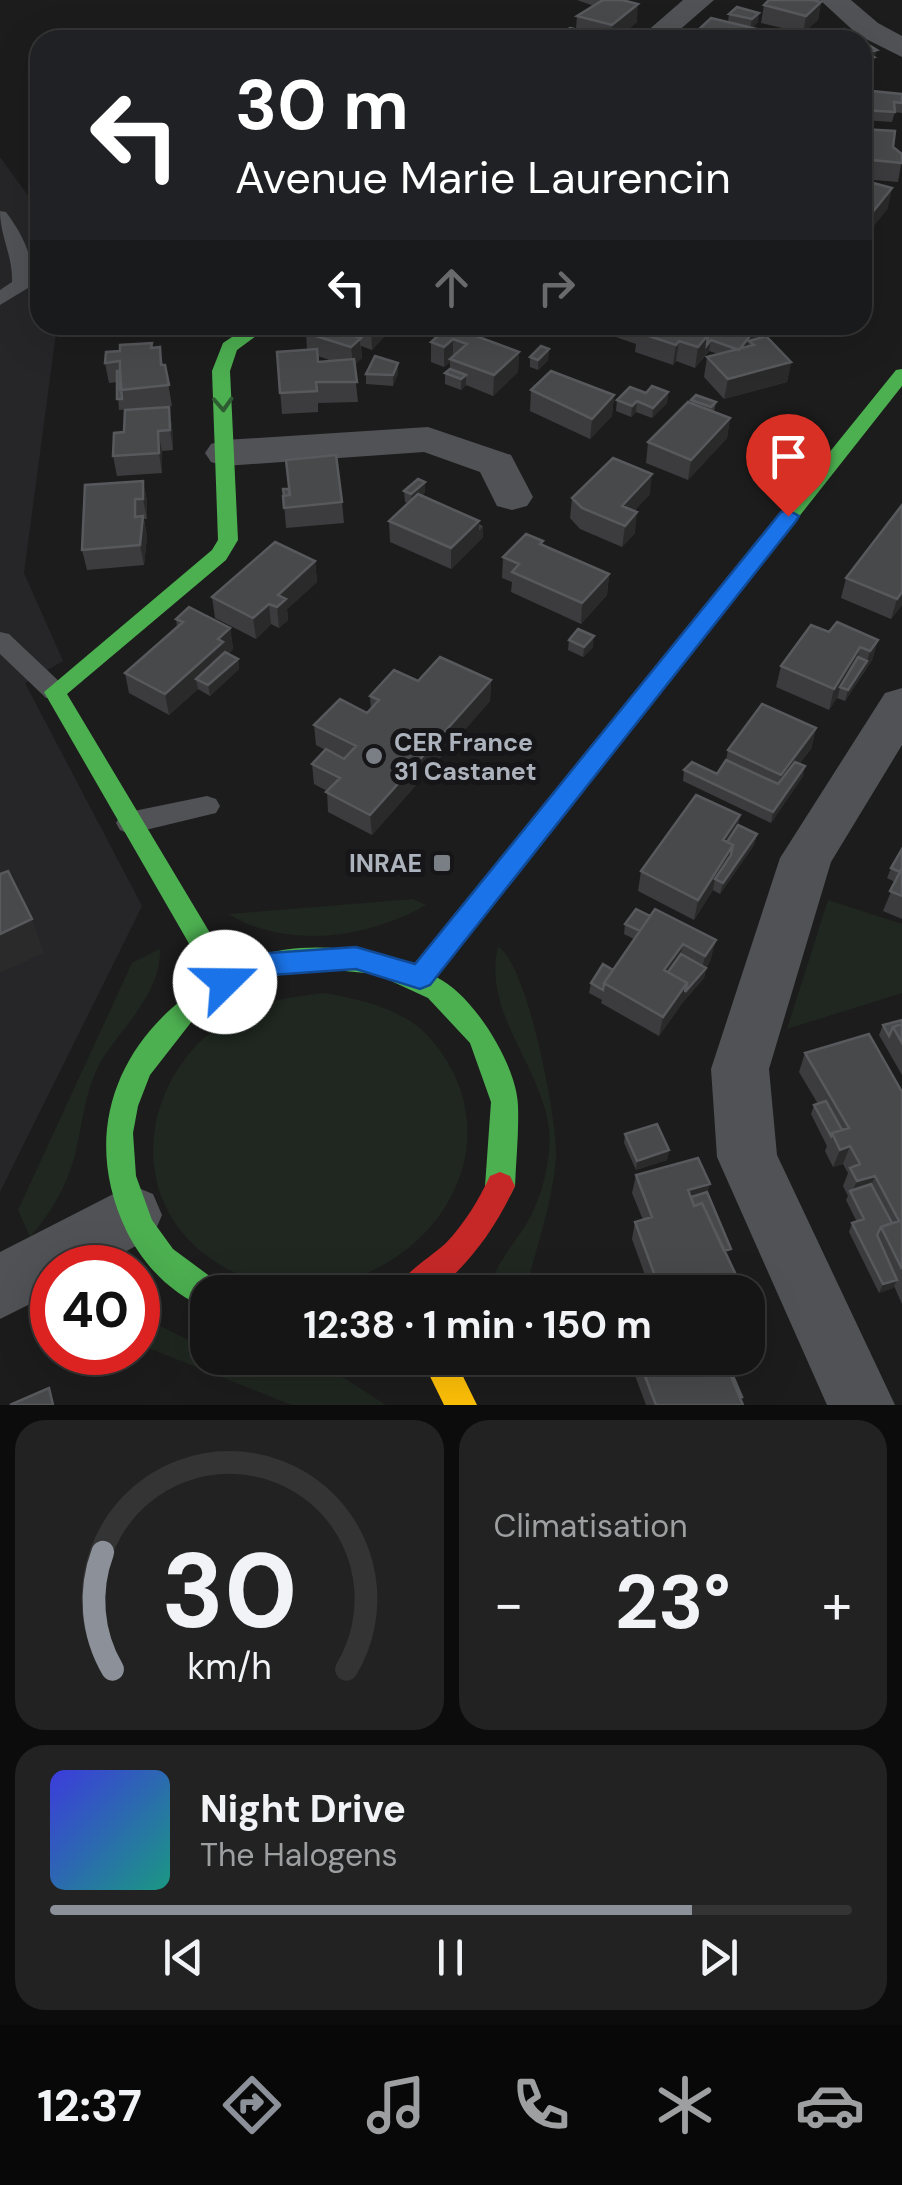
<!DOCTYPE html>
<html lang="fr">
<head>
<meta charset="utf-8">
<style>
  body { margin:0; font-family:"DM Sans",sans-serif; background:#222; color:#f1f3f6; height:100vh; display:flex; flex-direction:column; font-size:38px; white-space:nowrap }
  * { box-sizing:border-box; margin:0 }
  p { font-size:32px; color:#9d9fa0 }
  .icon { flex:none; width:55px; height:55px; fill:none; stroke:currentColor; stroke-width:2; stroke-linecap:round; stroke-linejoin:round }
  .map { position:relative; height:1405px; overflow:hidden }
  .side { display:flex; flex-direction:column; gap:15px; padding:15px; background:#0c0c0c; flex:1 }
  .side>* { flex:none }
  .guide { position:absolute; left:30px; top:30px; width:842px; height:305px; border-radius:30px; box-shadow:0 10px 40px #0002,0 0 0 2px #343434; background:#202124; color:#fff; overflow:hidden }
  .speed { position:absolute; left:30px; top:1245px; display:flex; gap:20px; font-size:50px; font-weight:700; text-align:center }
  .speed>* { display:grid; place-content:center; width:130px; height:130px; border-radius:50%; background:#151515; box-shadow:0 10px 40px #0002,0 0 0 2px #343434; line-height:1 }
  .speed .limit { border:15px solid #d22; background:#fff; color:#111 }
  .pin { position:absolute; display:grid; place-items:center; width:85px; height:85px; color:#fff; margin:-102px -42px; border-radius:50% 50% 50% 0; rotate:-45deg; box-shadow:0 0 10px #0007 }
  .pin .icon { rotate:45deg }
  .me { position:absolute; width:110px; margin:-55px; rotate:68deg; stroke-linejoin:round; filter:drop-shadow(0 0 8px #0008) }
  .turn { display:flex; align-items:center; gap:35px; height:210px; padding:0 40px; font-size:45px }
  .turn .icon { width:130px; height:130px; stroke-width:2.5 }
  .turn b { display:block; font-size:70px; line-height:85px }
  .lanes { display:flex; align-items:center; height:95px; padding:0 40px; background:#0003; justify-content:center; gap:50px; direction:ltr }
  .lanes .off { opacity:.35 }
  .big { font-size:75px; font-weight:700; line-height:1.1 }
  .side .card { flex:1; display:flex; flex-direction:column; justify-content:center; gap:15px; min-width:0; padding:0 35px; border-radius:30px; background:#222 }
  .side .dial { align-items:center; gap:0 }
  .dial svg { height:260px; overflow:visible; fill:none; stroke:#343434; stroke-width:7; stroke-linecap:round; text-anchor:middle }
  .dial text { fill:#f1f3f6; stroke:none }
  .song { display:flex; align-items:center; gap:30px }
  .cover { width:120px; height:120px; border-radius:15px; background:linear-gradient(135deg,hsl(240 70% 55%),hsl(170 70% 35%)) }
  .played { height:10px; border-radius:5px; background:linear-gradient(90deg,#8c9099 80%,#343434 80%) }
  .keys { display:flex; justify-content:space-around; direction:ltr }
  .heat { display:flex; justify-content:space-between; align-items:center; font-size:55px; direction:ltr }
  .side .tiles { flex:1; display:grid; gap:15px; grid-template-columns:1fr 1fr }
  .card:last-child { grid-column:span 2 }
  .trip { position:absolute; left:190px; top:1275px; width:575px; height:100px; border-radius:30px; background:#151515; box-shadow:0 10px 40px #0002,0 0 0 2px #343434; font-weight:700; line-height:100px; text-align:center }
  .tabs { display:flex; height:160px; justify-content:space-around; align-items:center; background:#080808; color:#9d9fa0 }
  .tabs .icon { width:70px; height:70px }
  .tabs .on { color:#8c9099 }
  .tabs b { font-size:45px; color:#f1f3f6 }
  .map>svg:first-child { display:block }
</style>
</head>
<body>
<div class="map">
<svg width="902" height="1405" viewBox="0 0 902 1405">
  <rect width="100%" height="100%" fill="#1c1c1c"/>
  <path fill="#262629" d="M0,157L40,212V325H57L24,573L63,661L25,683L142,906L0,1192Z"/>
  <path fill="#1f2720" d="M413,899L426,905C369,938 287,950 228,914Z
    M828,900L902,924V993L787,1029Z
    M498,947C527,961 558,1122 556,1157C553,1202 536,1249 525,1292H489C494,1266 511,1248 525,1226C541,1201 552,1159 549,1129C542,1067 482,1012 498,947Z
    M160,949C161,993 125,1024 103,1058C85,1087 83,1123 75,1155C67,1186 51,1213 30,1237L18,1210L132,963Z
    M325,993C356,999 383,1004 410,1021C428,1032 444,1054 453,1072C505,1177 408,1289 299,1286C259,1285 226,1274 196,1247C123,1181 149,1066 231,1018C260,1001 292,997 325,993Z
    M138,1315L207,1349L208,1358L322,1369L344,1378L386,1405H292L138,1344Z"/>
  <g fill="none" stroke-linecap="round" stroke-linejoin="round">
    <path fill="#505255" fill-rule="evenodd" d="M0,211L6,212C22,234 38,261 28,288L0,305V290L12,282C13,256 0,236 0,211Z
      M0,632L9,634L64,686L67,692L64,698H46L0,654Z
      M207,796L216,799L220,806L216,813L129,834L120,830L116,823L120,816L129,812Z"/>
    <path fill="#505255" fill-rule="evenodd" d="M683,0H714L668,40H637Z
      M820,0H851L878,23L902,36V57L858,35Z
      M428,427L511,455L533,497L527,506L512,510L497,506L480,472L424,452L225,466L211,462L205,453L211,444L225,440Z
      M902,688V745L831,862L769,1069L777,1155L895,1405H827L717,1157L711,1069L780,858L885,693Z
      M131,1185L153,1194L162,1215L153,1236L97,1268H52V1293L0,1319V1252Z"/>
    <path fill="#4caf50" fill-rule="evenodd" d="M250,325H271L237,350L230,371L238,540L226,560L67,694L231,968C280,938 362,944 413,967L896,370L902,369V386L436,977C473,994 517,1065 518,1106C519,1133 516,1160 515,1186L510,1196L500,1200L490,1196L485,1186L491,1102L470,1043L428,998L376,974L313,968L253,981L196,1016L150,1075L138,1106L133,1133L136,1176L152,1220L173,1249L219,1283L223,1292H208V1309C171,1294 143,1265 126,1230C79,1131 119,1035 210,980L44,692L212,550L218,540L212,371L223,343Z"/>
    <path fill="#ffc107" fill-rule="evenodd" d="M421,1358H454L477,1405H444Z"/>
    <path fill="#c62828" fill-rule="evenodd" d="M500,1172L510,1176L515,1186C495,1229 471,1262 435,1292H396C403,1272 430,1258 446,1243C465,1223 478,1201 490,1176Z"/>
  </g>
  <path fill="#3c3c3e" fill-rule="evenodd" d="M577,0H622L637,22L615,40H552L576,29L577,16L594,6Z
    M821,2L818,20L803,33L761,23L764,5Z
    M737,7L758,22L752,28L781,40H695L696,32L728,22L729,14Z
    M862,90L902,94V113L895,112L892,122L862,120Z
    M862,129L893,147L902,159L898,182L862,179Z
    M862,180L888,208L868,233L862,252Z
    M92,325H162L156,336L93,331Z
    M314,325H395L372,350L361,346L362,358L354,365L358,402L318,403V412L282,414L277,352L307,350L306,333ZM317,356L321,357L332,361L318,362Z
    M611,325H700L699,331L714,336L756,338L754,339L791,362L787,382L724,399L704,377L707,357L718,354L709,351L695,368L676,361L673,365L635,352L636,344L610,335Z
    M763,325H805V329L799,336Z
    M449,326L519,352L518,372L493,396L466,385L461,390L445,384V373L450,369V362L444,367L431,362V342Z
    M160,347L163,365H165L172,406L119,410L117,382L109,383L105,363L152,348Z
    M549,349L548,360L538,370L530,367V357Z
    M366,374H398L393,386L366,384Z
    M531,390L614,395L612,416L590,439L530,411Z
    M668,392L667,403L652,418L636,412L631,417L616,411L617,400L646,393Z
    M691,400L716,402L714,412L730,418L727,438L688,480L646,463L648,442L691,403Z
    M169,407L172,427L173,450L162,451V473L117,476L113,456L124,432Z
    M143,481L147,501V519H144L147,537L144,565L87,570L82,550Z
    M425,482V492L422,496L483,526V537L451,569L390,542L389,521L408,503L405,502L404,491Z
    M283,489L342,502L344,523L286,528Z
    M650,494L634,511L635,533L622,547L580,529L570,518L572,498Z
    M902,505V605L891,619L841,598L846,578Z
    M543,541V546L609,574L607,595L581,624L511,592L512,582L502,578L503,557Z
    M315,561L317,582L287,609L288,620L279,628L271,624L256,639L215,618L212,597Z
    M176,619L230,628L233,649L228,654L238,659L239,669L210,696L198,689L169,715L129,693L125,673L177,627Z
    M569,640L593,647L583,657L568,650Z
    M878,640L872,660L845,701L837,698L838,696L829,710L776,687L781,666Z
    M491,680L490,701L372,835L328,812L327,791L314,784L312,764L325,750L316,745L314,725L367,713L371,710L370,696L418,681Z
    M816,728L811,749L799,764L803,776L771,823L683,781L684,770L717,774L726,760L728,750Z
    M740,815L738,825L757,834L754,845L720,894L713,890L694,920L638,891L641,871Z
    M902,849V919L883,911L895,882L887,878L891,868Z
    M636,909L711,959L706,968L704,978L683,1002L659,1036L601,1003L602,1000L589,993L591,983L613,970L634,939L624,934L625,924Z
    M902,1020V1075L879,1035L883,1025Z
    M805,1053L902,1092V1304L894,1286L893,1288L879,1293L849,1232L852,1223L857,1222L846,1200L848,1196L843,1186L848,1173L843,1164L833,1167L825,1151L827,1146L811,1114L814,1105L818,1104L799,1072Z
    M625,1134L669,1150L667,1160L636,1170L624,1143Z
    M636,1175L707,1192L727,1258L744,1292H651L632,1239L635,1222L643,1220L632,1193Z
    M638,1358L741,1399L743,1405H646L634,1373Z"/>
  <path fill="#2a2a2a" d="M821,2L818,20L803,33L806,16Z
    M638,4L637,22L615,40H611L612,25Z
    M759,13L758,22L750,29L752,19Z
    M877,50L870,76L862,78V60L866,53Z
    M892,188L888,208L868,233L862,252V238L868,231L871,214Z
    M154,325H162L156,336Z
    M375,325H395L372,350L371,329Z
    M693,325H700L699,335L689,329Z
    M801,325H805V329L799,336Z
    M358,326L362,358L353,367L350,335Z
    M757,327L756,338L751,343L749,341L748,346L739,350Z
    M708,335L705,355L695,368L698,347Z
    M453,339V359H450V362L444,367V347Z
    M711,340L709,351L705,355L707,345Z
    M679,341L676,361L673,365L676,345Z
    M549,349L548,360L538,370V360Z
    M519,352L518,372L493,396L494,375Z
    M791,362L787,382L724,399L728,379Z
    M398,363V374L393,386V375Z
    M466,375V385L461,390V379Z
    M668,392L667,403L652,418L653,408Z
    M614,395L612,416L590,439L592,419Z
    M637,401L636,412L631,417L632,406Z
    M169,407L172,427L173,450L170,430Z
    M730,418L727,438L688,480L691,460Z
    M158,431L162,451V473L159,453Z
    M652,474L650,494L620,527L622,506Z
    M143,481L147,501V519L143,499Z
    M425,482V492L412,505L411,494Z
    M637,512L635,533L622,547L625,526Z
    M143,516L147,537L144,565L140,545Z
    M479,521V531L483,526V537L451,569V548Z
    M315,561L317,582L287,609L288,620L279,628L277,607L278,595Z
    M609,574L607,595L581,624L582,603Z
    M902,592V605L891,619L897,599Z
    M269,604L271,624L256,639L253,618Z
    M230,628L233,649L196,679L198,689L169,715L165,694L218,639Z
    M594,636L593,647L583,657L584,647Z
    M878,640L872,660L864,671L870,651Z
    M860,647L855,667L840,687L838,696L829,710L834,689Z
    M238,659L239,669L210,696L208,685Z
    M867,661L864,671L845,701L848,690Z
    M491,680L490,701L372,835L370,815Z
    M816,728L811,749L776,795L781,775Z
    M805,766L803,776L771,823L773,812Z
    M740,815L735,836L721,850L723,840Z
    M757,834L754,845L720,894L723,883Z
    M733,845L729,865L715,879L713,890L694,920L698,900Z
    M32,919L44,953L0,973V934Z
    M716,940L711,959L704,970L706,968L704,978L683,1002L659,1036L663,1017L687,983L701,974L705,956Z
    M683,944L679,964L666,982L664,970Z
    M850,1146L843,1164L833,1167L840,1150Z
    M669,1150L667,1160L636,1170L637,1161Z
    M875,1176L867,1194H851L857,1181Z
    M710,1184L705,1201L686,1198L688,1190Z
    M897,1280L893,1288L879,1293L883,1284Z"/>
  <path fill="#48494b" stroke="#58595d" stroke-width="2.5" d="M603,0H622L638,4L612,25L577,16Z
    M769,0H813L821,2L806,16L764,5Z
    M737,7L759,13L752,19L729,14Z
    M711,18L782,35L777,39L780,40H722L696,32Z
    M570,28L595,34L588,40H552Z
    M844,29L861,40H823L817,36Z
    M862,41L877,50L866,53L874,57L862,60Z
    M862,90L902,94V103L894,102L895,112L862,110Z
    M862,129L895,131L893,147L902,154V163L862,159Z
    M862,180L892,188L871,214L862,211Z
    M314,325H375L371,329L358,326L350,335L361,338L351,347L306,333Z
    M642,325H693L689,329L708,335L698,347L679,341L676,345L637,332Z
    M724,325H751L757,327L739,350L711,340L707,345L708,335L695,331L714,336Z
    M449,326L519,352L494,375L450,359L467,344L453,339L444,347L431,342Z
    M766,336L791,362L728,379L707,357L754,345L749,341Z
    M152,343L151,348L160,347L161,365H165L169,385L120,390V361L105,363L106,352L120,351V345Z
    M541,346L549,349L538,360L530,357Z
    M317,349L318,362L354,359L357,382H316L317,391L280,393L277,352Z
    M375,356L398,363L393,375L366,374Z
    M450,369L466,375L461,379L445,373Z
    M117,371H120L122,399H117Z
    M551,371L614,395L592,419L531,390Z
    M652,386L668,392L653,408L637,401L632,406L617,400L630,387L646,393Z
    M696,395L716,402L711,407L691,400Z
    M688,402L730,418L691,460L648,442Z
    M169,407L170,430L158,431L159,453L113,456L114,433L124,432L125,410Z
    M336,455L342,502L284,508L283,496L290,495L286,460Z
    M613,458L652,474L622,506L637,512L625,526L582,508L572,498Z
    M418,479L425,482L411,494L404,491Z
    M143,481V499H135V517L143,516L140,545L82,550L85,485Z
    M283,489H289V495L284,496Z
    M418,494L479,521L451,548L389,521Z
    M902,505V592L897,599L846,578Z
    M526,534L543,541L540,544L609,574L582,603L512,572L519,564L503,557Z
    M275,542L315,561L278,595L286,599L277,607L269,604L253,618L212,597Z
    M189,607L230,628L218,639L223,642L165,694L125,673L183,622L176,619Z
    M837,622L878,640L870,651L860,647L834,689L781,666L811,625L829,632Z
    M578,629L594,636L584,647L569,640Z
    M225,652L238,659L208,685L196,679Z
    M440,657L491,680L370,815L326,792L340,778L312,764L326,749L344,759L356,746L314,725L340,699L367,713L379,700L370,696L394,670L418,681Z
    M858,657L867,661L848,690L840,687Z
    M762,704L816,728L781,775L728,750Z
    M726,760L778,784L795,762L805,766L773,812L684,770L692,762L717,774Z
    M696,795L740,815L723,840L733,845L698,900L641,871Z
    M738,825L757,834L723,883L715,879L731,855L733,845L727,842Z
    M902,849V868L900,872L891,868Z
    M902,868V896L890,891Z
    M8,871L32,919L0,934V874Z
    M636,909L650,916L640,931L625,924Z
    M655,909L716,940L705,956L683,944L664,970L687,983L663,1017L604,983Z
    M681,954L706,968L685,992L687,983L668,972Z
    M603,964L613,970L604,983L603,990L591,983Z
    M902,1020V1024L893,1027L889,1036L883,1025Z
    M902,1024V1043L893,1027Z
    M869,1034L902,1092V1269L881,1227L899,1221L875,1176L857,1181L850,1168L860,1164L850,1146L840,1150L832,1133L849,1128L805,1053Z
    M826,1101L842,1130L832,1133L831,1136L814,1105Z
    M657,1124L669,1150L637,1161L625,1134Z
    M698,1158L710,1184L688,1190L694,1206L702,1203L744,1292H661L635,1222L652,1217L636,1175Z
    M871,1184L892,1223L881,1227L877,1235L897,1280L883,1284L852,1223L864,1219L850,1191Z
    M707,1192L731,1249L724,1251L702,1203L694,1206L691,1197Z
    M638,1358H723L743,1405H656Z
    M728,1364L742,1397H740L726,1365Z
    M49,1388L53,1405H10Z"/>
  <defs><path id="oneway-chevron" d="M-2-3.5L2.5 0L-2 3.5" fill="none" stroke-width="1.6" stroke-linecap="round" stroke-linejoin="round" transform="scale(2.5)"/></defs>
  <use stroke="#2e5b31" href="#oneway-chevron" transform="translate(223 404) rotate(87)"/>
  <path fill="#1a73e8" stroke="#114b97" stroke-width="2.5" d="M788,510L799,516L796,521L430,985L420,989L356,969L271,975L225,993L216,990L212,982L216,974L269,953L356,947L415,964L781,512Z"/>
  <g fill="#7a7e85" stroke="#161618" stroke-width="4">
    <circle cx="374" cy="756" r="10"/>
    <rect x="432" y="853" width="20" height="20" rx="5"/>
  </g>
  <g text-anchor="middle" stroke-width="10" stroke-linejoin="round" paint-order="stroke">
    <g font-size="25" font-weight="bold" fill="#adb3bd" stroke="#161618" text-anchor="start">
      <text x="394" y="751">CER France<tspan x="394" dy="29">31 Castanet</tspan></text>
      <text x="422" y="872" text-anchor="end">INRAE</text>
    </g>
  </g>
</svg>
<div class="speed"><div class="limit">40</div></div>
<div class="pin" style="left:788px;top:516px;background:#d93025"><svg class="icon" aria-label="arrive" viewBox="0 0 24 24"><path d="M6 21V4h12l-3 4 3 4H6"/></svg></div>
<svg class="me" style="left:225px;top:982px" viewBox="-20 -20 40 40"><circle r="19" fill="#fff"/><path d="M0-13L10 11 0 6-10 11z" fill="#1a73e8"/></svg>
<div class="trip">12:38 · 1 min · 150 m</div>
<div class="guide">
<div class="turn"><svg class="icon" aria-label="left" viewBox="0 0 24 24"><path d="M17 20v-9H6M10 6l-5 5 5 5"/></svg><div><b>30 m</b>Avenue Marie Laurencin</div></div>
<div class="lanes"><svg class="icon" aria-label="left" viewBox="0 0 24 24"><path d="M17 20v-9H6M10 6l-5 5 5 5"/></svg><svg class="icon off" aria-label="ahead" viewBox="0 0 24 24"><path d="M12 20V5M6 11l6-6 6 6"/></svg><svg class="icon off" aria-label="right" viewBox="0 0 24 24"><path d="M7 20v-9h11M14 6l5 5-5 5"/></svg></div>
</div>
</div>
<section class="side">
<div class="tiles">
<div class="card dial"><svg viewBox="0 0 100 80">
<path d="M14 69A42 42 0 1 1 86 69"/>
<path d="M14 69A42 42 0 0 1 11 33" stroke="#8c9099"/>
<text x="50" y="56" font-size="32" font-weight="700">30</text>
<text x="50" y="72" font-size="11">km/h</text>
</svg></div>
<div class="card"><p>Climatisation</p>
<div class="heat"><a>−</a><b class="big">23°</b><a>+</a></div>
</div>
<div class="card">
<div class="song"><i class="cover"></i><div><b>Night Drive</b><p>The Halogens</p></div></div>
<div class="played"></div>
<div class="keys"><svg class="icon" aria-label="previous" viewBox="0 0 24 24"><path d="M18 5L8 12l10 7zM5 5v14"/></svg><svg class="icon" aria-label="pause" viewBox="0 0 24 24"><path d="M8 5v14M16 5v14"/></svg><svg class="icon" aria-label="next" viewBox="0 0 24 24"><path d="M6 5l10 7-10 7zM19 5v14"/></svg></div>
</div>
</div>
</section>
<nav class="tabs">
<b>12:37</b>
<svg class="icon on" aria-label="directions" viewBox="0 0 24 24"><path d="M12 3l9 9-9 9-9-9zM9 14v-3h6M13 9l2 2-2 2"/></svg>
<svg class="icon" aria-label="music" viewBox="0 0 24 24"><path d="M9 18V5l10-2v13"/><circle cx="6" cy="18" r="3"/><circle cx="16" cy="16" r="3"/></svg>
<svg class="icon" aria-label="phone" viewBox="0 0 24 24"><path d="M5 4h4l2 5-3 2q2 4 5 5l2-3 5 2v4C11 20 4 13 5 4z"/></svg>
<svg class="icon" aria-label="climate" viewBox="0 0 24 24"><path d="M12 3v18M4 7l16 10M4 17L20 7"/></svg>
<svg class="icon" aria-label="car" viewBox="0 0 24 24"><path d="M5 17H2v-5l4-1 3-4h7l3 4 3 1v5h-3M9 17h6M6 11h13"/><circle cx="7" cy="17" r="2"/><circle cx="17" cy="17" r="2"/></svg>
</nav>
</body>
</html>
